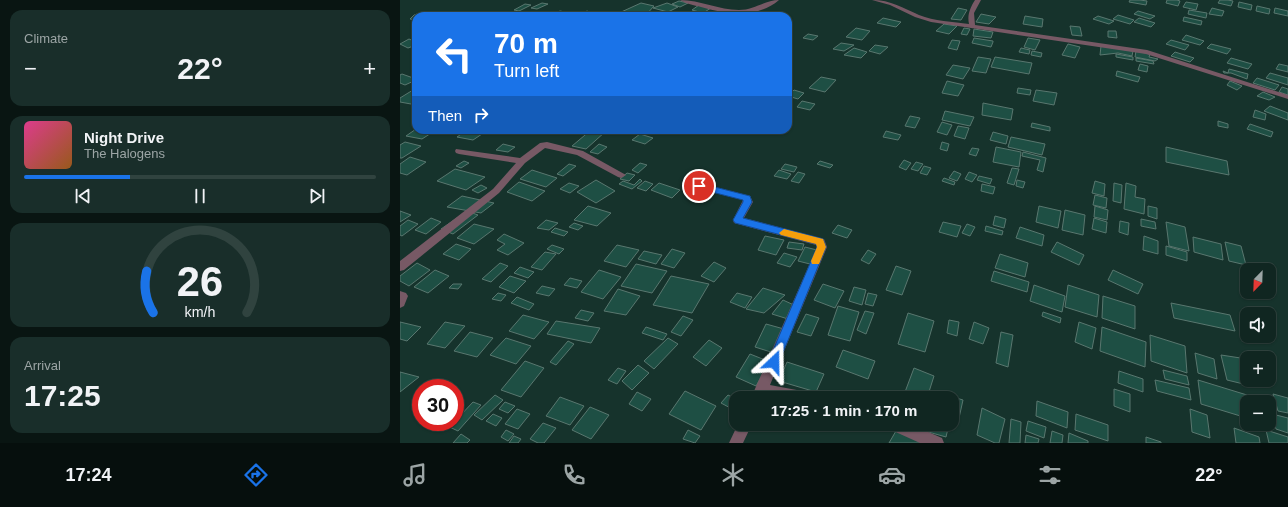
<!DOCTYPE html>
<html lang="en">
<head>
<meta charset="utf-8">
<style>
  body { margin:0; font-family:Helvetica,sans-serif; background:#192e2a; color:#f1f3f6; height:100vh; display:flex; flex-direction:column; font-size:15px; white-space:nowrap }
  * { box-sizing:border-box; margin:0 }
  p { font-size:13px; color:#9ca5a5 }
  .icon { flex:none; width:22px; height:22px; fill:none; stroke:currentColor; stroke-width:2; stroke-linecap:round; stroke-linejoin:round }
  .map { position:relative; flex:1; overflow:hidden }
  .side { display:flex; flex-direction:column; gap:10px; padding:10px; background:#091512; width:400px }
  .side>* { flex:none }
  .guide { position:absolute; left:12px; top:12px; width:380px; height:122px; border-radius:12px; box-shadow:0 1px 3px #0004,0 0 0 1px #30433f; background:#1a73e8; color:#fff; overflow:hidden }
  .needle { width:26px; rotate:203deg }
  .controls { position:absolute; left:840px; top:263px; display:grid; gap:8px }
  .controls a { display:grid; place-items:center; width:36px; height:36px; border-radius:8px; background:#102621; box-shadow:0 1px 3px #0004,0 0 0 1px #30433f; font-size:20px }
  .speed { position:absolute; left:12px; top:379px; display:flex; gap:8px; font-size:20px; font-weight:700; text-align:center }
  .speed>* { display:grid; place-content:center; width:52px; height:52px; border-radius:50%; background:#102621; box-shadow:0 1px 3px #0004,0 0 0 1px #30433f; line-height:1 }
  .speed .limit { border:6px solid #d22; background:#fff; color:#111 }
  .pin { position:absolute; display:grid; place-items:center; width:34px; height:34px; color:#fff; margin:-17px; border:2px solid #fff; border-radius:50%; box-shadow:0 1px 4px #0007 }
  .me { position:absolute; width:44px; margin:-22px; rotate:23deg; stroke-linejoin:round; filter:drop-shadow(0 0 3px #0008) }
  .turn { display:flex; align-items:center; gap:14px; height:84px; padding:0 16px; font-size:18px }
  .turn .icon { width:52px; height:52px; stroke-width:2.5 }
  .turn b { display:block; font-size:28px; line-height:34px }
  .then { display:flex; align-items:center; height:38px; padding:0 16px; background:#0003; gap:8px; font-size:15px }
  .big { font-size:30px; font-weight:700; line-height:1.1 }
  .side .tile { flex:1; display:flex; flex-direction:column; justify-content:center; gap:6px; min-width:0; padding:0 14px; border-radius:12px; background:#192e2a }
  .side .dial { align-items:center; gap:0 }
  .dial svg { height:104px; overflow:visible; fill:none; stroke:#30433f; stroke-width:7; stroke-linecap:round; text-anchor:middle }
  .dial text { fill:#f1f3f6; stroke:none }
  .song { display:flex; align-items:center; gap:12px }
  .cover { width:48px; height:48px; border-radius:6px; background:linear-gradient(135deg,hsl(330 70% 55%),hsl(30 70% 35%)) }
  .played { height:4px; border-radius:2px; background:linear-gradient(90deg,#1a73e8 30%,#30433f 30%) }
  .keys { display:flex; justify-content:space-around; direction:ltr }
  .heat { display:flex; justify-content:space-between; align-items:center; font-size:22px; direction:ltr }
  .trip { position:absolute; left:329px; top:391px; width:230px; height:40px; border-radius:12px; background:#102621; box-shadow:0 1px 3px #0004,0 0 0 1px #30433f; font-weight:700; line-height:40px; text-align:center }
  .tabs { display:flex; height:64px; justify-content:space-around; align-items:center; background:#060f0d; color:#9ca5a5 }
  .tabs .icon { width:28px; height:28px }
  .tabs .selected { color:#1a73e8 }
  .tabs b { font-size:18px; color:#f1f3f6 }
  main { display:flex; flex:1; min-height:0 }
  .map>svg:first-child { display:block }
</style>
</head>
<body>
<main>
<section class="side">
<div class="tile"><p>Climate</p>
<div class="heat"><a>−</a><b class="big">22°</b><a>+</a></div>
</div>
<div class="tile">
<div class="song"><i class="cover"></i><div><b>Night Drive</b><p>The Halogens</p></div></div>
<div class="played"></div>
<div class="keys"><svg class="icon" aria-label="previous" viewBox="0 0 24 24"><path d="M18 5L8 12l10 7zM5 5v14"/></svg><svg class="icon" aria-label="pause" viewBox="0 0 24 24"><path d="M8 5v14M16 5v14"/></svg><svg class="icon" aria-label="next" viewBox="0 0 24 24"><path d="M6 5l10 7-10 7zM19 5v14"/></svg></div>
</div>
<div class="tile dial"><svg viewBox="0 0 100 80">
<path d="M14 69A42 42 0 1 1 86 69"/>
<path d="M14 69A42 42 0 0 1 9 37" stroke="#1a73e8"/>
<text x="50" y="56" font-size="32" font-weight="700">26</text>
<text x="50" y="72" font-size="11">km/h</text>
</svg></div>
<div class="tile"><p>Arrival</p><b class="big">17:25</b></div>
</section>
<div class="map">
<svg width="888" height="443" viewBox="0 0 888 443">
  <rect width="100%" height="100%" fill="#16332c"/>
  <path fill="#1e4f44" stroke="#59776f" d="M730,0H740L747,1L746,5L729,2Z
    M767,0H777L780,1L778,6L766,3Z
    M820,0H828L833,1L831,6L818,3Z
    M279,1L288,3L280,7L272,4Z
    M786,2L798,4L796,10L783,7Z
    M839,2L852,5L851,10L838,7Z
    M142,3L148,4L137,9L131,8Z
    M241,3L254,6L245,16L219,13Z
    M267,3L278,7L268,12L253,8Z
    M125,4L131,5L119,11L114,10Z
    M299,5L311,8L303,13L292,10Z
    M857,6L870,9L869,14L856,11Z
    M558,8L567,10L561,20L551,19Z
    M812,8L824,11L822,16L809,14Z
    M875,8L888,11V16L874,13Z
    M789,10L807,13L806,18L788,14Z
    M160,11L170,13L166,16H150Z
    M187,11L197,15L177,16Z
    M738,11L755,16L750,19L734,14Z
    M20,13H29L31,15L16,16V20L10,19L14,15Z
    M581,14L596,17L589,24L576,22Z
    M718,15L734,20L730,24L713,19Z
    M625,16L643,19L642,27L623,24Z
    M698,16L714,21L709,24L693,19Z
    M784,17L802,21L801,25L783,21Z
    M483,18L501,22L496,27L477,23Z
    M739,18L755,23L751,27L734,22Z
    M544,24L557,26L549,34L536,31Z
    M670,26L680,27L682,36L672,35Z
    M456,28L470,31L462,40L446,37Z
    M564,28L570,29L567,35L561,34Z
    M574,29L593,32L591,38L573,36Z
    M708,31H716L717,38L708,37Z
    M408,34L418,36L413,40L403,38Z
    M786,35L804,41L800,45L782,40Z
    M574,38L593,41V42L591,47L572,43Z
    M628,38L640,40L635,50L624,47Z
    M9,39L16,42V45L8,48L0,44Z
    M552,40L560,41L557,50L548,48Z
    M771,40L789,45L785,50L766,44Z
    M441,43L454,45L444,51L433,49Z
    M668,44L680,47L675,58L662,55Z
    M811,44L831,49L827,54L807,48Z
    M475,45L488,47L480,54L469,51Z
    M701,46L733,51L732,56L718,53L700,55Z
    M454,48L467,52L461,58L444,55Z
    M621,48L630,50L629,54L619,52Z
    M632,51L642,53L641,57L631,55Z
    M736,51L750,54L749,57L758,59L755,61L735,57Z
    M775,52L794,58L790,62L771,56Z
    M716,54L733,57V60L716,57Z
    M578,57L591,59L586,73L572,71Z
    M595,57L632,63L629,74L591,67Z
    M736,58L753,61L754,64L736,61Z
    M831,58L852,64L848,69L827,63Z
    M740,64L748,66L747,72L738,70Z
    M879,64L888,66V72L876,69Z
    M553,65L570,68L563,79L546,75Z
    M829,69L848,74L847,79L831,73H824L823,71L828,73Z
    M717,71L740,77L738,82L716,76Z
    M870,73L888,78V85L866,78Z
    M2,74L16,79V80L5,85L0,83V75Z
    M421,77L436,80L425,92L409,88Z
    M857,78L879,85L875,90L853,83Z
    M547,81L564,85L558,96L542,93Z
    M830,81L842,86L837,90L827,85Z
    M882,87L888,89V95L879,92Z
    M618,88L631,90L630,95L617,93Z
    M13,90L16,91V101L11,104L0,102V98Z
    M394,90L404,93L398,99L388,96Z
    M636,90L657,93L654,105L633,101Z
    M863,92L875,97L869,100L857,96Z
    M402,101L415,104L410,110L397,107Z
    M583,103L613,109L611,120L582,115Z
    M870,106L888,113V120L864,111Z
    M855,110L866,114L865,120L853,117Z
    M545,111L574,117L570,126L542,120Z
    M510,116L520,118L515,128L505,126Z
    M818,121L828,124V128L818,126Z
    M542,122L552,125L547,135L537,132Z
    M632,123L650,127V131L631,127Z
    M850,124L873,132L871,137L847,129Z
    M558,126L569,128L565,139L554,136Z
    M16,129V130H36L22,139L6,136Z
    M67,130H88L73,140L57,137Z
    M191,130L205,132L186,149L172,146Z
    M486,131L501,135L498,140L483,137Z
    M593,132L608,136L606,144L590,140Z
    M240,134L253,138L245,144L232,140Z
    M611,137L645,144L642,155L608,147Z
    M5,142L21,146L2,158H0V145Z
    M542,142L549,144L547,151L540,149Z
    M103,144L115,147L108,152L96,150Z
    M199,144L207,147L198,154L190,152Z
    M596,147L621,152L619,167L593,162Z
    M766,147L827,161L829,175L766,162Z
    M572,148L579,149L576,156L569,154Z
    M623,152L646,158L643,172L637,170L640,160L622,156Z
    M10,157L26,162L7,175L0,173V164Z
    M504,160L511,163L506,170L499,167Z
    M64,161L69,163L61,168L56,166Z
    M420,161L433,165L430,168L417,164Z
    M516,162L523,164L518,171L511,169Z
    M240,163L247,165L238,173L232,170Z
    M169,164L176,166L163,176L157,174Z
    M385,164L397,167L394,172L381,169Z
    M524,166L531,168L527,175L520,173Z
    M612,168L619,169L614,185L607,183Z
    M55,169L85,177L66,190L37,181Z
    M132,170L157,178L146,187L120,179Z
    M379,170L391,174L387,179L374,176Z
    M554,171L561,174L557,181L549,178Z
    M398,172L405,174L399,183L391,181Z
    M569,172L577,175L572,182L565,179Z
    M227,173L235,175L229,181L220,179Z
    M579,176L592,179L590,184L577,180Z
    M544,178L555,182L554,185L542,181Z
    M240,179L242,181L232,189L219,184L223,181L234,185Z
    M196,180L215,191L196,203L177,192Z
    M617,180L625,182L623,188L616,186Z
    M245,181L253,184L246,191L237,188Z
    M695,181L705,184L704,196L692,193Z
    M119,182L145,191L132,201L107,192Z
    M169,183L179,186L170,193L160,189Z
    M259,183L280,190L272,198L251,190Z
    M714,183L722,185L721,203L713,201Z
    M726,183L736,186L735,197L745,199L744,214L724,209Z
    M582,184L595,187L593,194L581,191Z
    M81,185L87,188L78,193L72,190Z
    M695,195L707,198L706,208L693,205Z
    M62,196L94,203L81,213L47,207Z
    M188,206L211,213L197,226L174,220Z
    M639,206L661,211L658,228L636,222Z
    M695,206L708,210L707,220L694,217Z
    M748,206L757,208V219L748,216Z
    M665,210L685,215L683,235L662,230Z
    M0,211L11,215L0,222Z
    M67,211L78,215L53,234L41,229Z
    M595,216L606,219L604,228L593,225Z
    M31,218L41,222L26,234L15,230Z
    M694,218L707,222L706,233L692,229Z
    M741,219L755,222L756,229L741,226Z
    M8,220L18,224L2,236L0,235V226Z
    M146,220L158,223L149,230L137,228Z
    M720,221L729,223L728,235L719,232Z
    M543,222L561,226L557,237L539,232Z
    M766,222L785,227L789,251L769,246Z
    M174,223L183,226L178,230L169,227Z
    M74,224L94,229L74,244L57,238Z
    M567,224L575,227L570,236L562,233Z
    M438,225L452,230L447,238L432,233Z
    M586,226L603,231L602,235L585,231Z
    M620,227L644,235L642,246L616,238Z
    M155,228L168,232L164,236L151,232Z
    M104,234L124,243L108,255L97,250L105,244L97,240Z
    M365,236L384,240L376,255L358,250Z
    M744,236L758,241V254L743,250Z
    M793,237L821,244L823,260L794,252Z
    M389,242L404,244L402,250L387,248Z
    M657,242L684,255L679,265L651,252Z
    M825,242L841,246L846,265L829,261Z
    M56,244L71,249L59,260L43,254Z
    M152,245L164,249L159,254L147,249Z
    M217,245L239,250L226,267L204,261Z
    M766,246L787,252V261L766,255Z
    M405,247L417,250L410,264L398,261Z
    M272,249L285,253L274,268L261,264Z
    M468,250L476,254L469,264L461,260Z
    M244,251L262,255L256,264L238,259Z
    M145,252L156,254L142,270L131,267Z
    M384,253L397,257L390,267L377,263Z
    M600,254L628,263L625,277L595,268Z
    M314,262L326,268L314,282L301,276Z
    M17,263L30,270L9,286L0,281V276Z
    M100,263L108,266L91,282L82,279Z
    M236,264L267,271L252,293L221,286Z
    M496,266L511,271L502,295L486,290Z
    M120,267L134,272L128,278L114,273Z
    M35,270L49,276L28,293L14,287Z
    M199,270L221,277L203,299L181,292Z
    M713,270L743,284L738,294L708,280Z
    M594,271L629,282L627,292L591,281Z
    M110,276L126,281L114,293L99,287Z
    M271,276L309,284L292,313L253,305Z
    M170,278L182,281L177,288L164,285Z
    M53,284H62L58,289L49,288Z
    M423,284L444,291L435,308L414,300Z
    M634,285L665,296L662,312L630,301Z
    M668,285L699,295L697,317L665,307Z
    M142,286L155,289L149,296L136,293Z
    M454,287L466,290L462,305L449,301Z
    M363,288L385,295L364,313L346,309Z
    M218,289L240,296L226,315L204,311Z
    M98,293L106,295L101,301L92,299Z
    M337,293L352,297L345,308L330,302Z
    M468,293L477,295L473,306L465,304Z
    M703,296L735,306V329L702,318Z
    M117,297L134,304L129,310L111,303Z
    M383,300L396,306L388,319L372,314Z
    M771,303L830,315L835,331L774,318Z
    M438,306L459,312L450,341L428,335Z
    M181,310L194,313L188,321L175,318Z
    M465,311L474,313L466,334L457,330Z
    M643,312L661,318L660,323L642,316Z
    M508,313L534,321L525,352L498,344Z
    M406,314L419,318L411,336L397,332Z
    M123,315L149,322L134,339L109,331Z
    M283,316L293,320L281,336L271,332Z
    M549,320L559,322L557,336L547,333Z
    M156,321L200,328L191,343L147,334Z
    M0,322L21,327L7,341L0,339Z
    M45,322L65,326L45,348L27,344Z
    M574,322L589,328L583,344L569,339Z
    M679,322L696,328L692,349L675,342Z
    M366,324L384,329L374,353L355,347Z
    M246,327L267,334L263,340L242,333Z
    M702,327L746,342L745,367L700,351Z
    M70,332L93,338L77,357L54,351Z
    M601,332L613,335L608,367L596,363Z
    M750,335L785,346L787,373L751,361Z
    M106,338L131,346L116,364L90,355Z
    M268,338L278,344L254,369L244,361Z
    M309,340L322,348L306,366L293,357Z
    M168,341L174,344L156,365L150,362Z
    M443,350L475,361L468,379L436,367Z
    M795,353L814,359L817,379L798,373Z
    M350,354L370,362L356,386L336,377Z
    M821,355L847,359V380H854L856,387L827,380Z
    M125,361L144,368L121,397L101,390Z
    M387,362L424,374L416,392L379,381Z
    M238,365L249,373L232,390L222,381Z
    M218,368L226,371L217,384L208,380Z
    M514,368L534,376L527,398H520L505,392Z
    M763,370L787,376L789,385L765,379Z
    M719,371L743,379V392L718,383Z
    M0,372L19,377L0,392Z
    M755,380L789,388L791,400L757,391Z
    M798,380L847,395L849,402H847V418L801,404Z
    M714,389L730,394V412L714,406Z
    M285,391L316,406L301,430L269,414Z
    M237,392L251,399L242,411L229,404Z
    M873,394L888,398V413L878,411Z
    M95,395L103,400L82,420L74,415Z
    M328,395L336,399V411L321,403Z
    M160,397L184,406L170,425L146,416Z
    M553,397L563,400L559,418L552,415Z
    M637,401L668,412L667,428L636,416Z
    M73,402L81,405L58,431L39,422H55V417L58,418Z
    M105,402L115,406L108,413L99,409Z
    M190,407L209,415L191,439L172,430Z
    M582,408L605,419L599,443H595L577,435Z
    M117,409L130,414L118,429L105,424Z
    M790,409L807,415L810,438L792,432Z
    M93,414L102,418L96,426L86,421Z
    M676,414L708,425V441L675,430Z
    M872,414L888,418V433L876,429Z
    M611,419L621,422L620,443H609Z
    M628,421L646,427L644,438L626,431Z
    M143,423L156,428L144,443H138L130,439Z
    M500,424H520L530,443H489Z
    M526,424H549L546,437L525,431Z
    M834,428L859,437L860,443H836Z
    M106,430L114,434L108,441L101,437Z
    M288,430L300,436L295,443L283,439Z
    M866,430L888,437V443H869Z
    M652,431L663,435L662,443H650Z
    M669,433L688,441V443H668Z
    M61,434L70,440L67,443H53Z
    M626,435L639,439L638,443H625Z
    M114,436L121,439L118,443H109Z
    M746,437L761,442V443H746Z"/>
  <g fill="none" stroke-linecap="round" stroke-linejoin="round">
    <path fill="#775965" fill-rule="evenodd" d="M280,0C300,0 319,10 339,10C354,10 365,0 379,0C357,19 326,14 301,7C294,5 286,4 280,0Z
      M472,0C491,0 503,8 519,15C534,21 553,22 569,24C567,15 570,8 575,0H581L574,13L575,25L747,50L888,95V99L746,54L531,22L515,17L490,5Z
      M147,142L183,151L226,175L221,178L218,177L177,155L145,148L125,163L99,193L4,270L0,271V261L93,189L116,163L59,154L56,153L55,151L56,149L120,158L140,143Z
      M299,183L350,196L353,202L344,218L420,238L424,239L427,247L370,385L402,391L407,393L409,398H351L417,247L416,245L334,223L333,220L343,200L296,188L294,186L296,184Z
      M0,291L6,293L8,296L4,306L0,308Z
      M338,424H352L343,443H329Z
      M487,424H510L542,438L544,443H520L489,429Z"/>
  </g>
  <path fill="#1a73e8" stroke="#114b97" d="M299,183L350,196L352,202L343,218L420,238L423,239L426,247L378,365L374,367L369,365L368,362L417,247L416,244L335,223L333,220L343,202V200L296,188L294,186Z"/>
  <path fill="#f59e0b" d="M384,229L423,239L426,247L419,264H412L411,261L417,247L416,244L381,235L379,233Z"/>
</svg>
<div class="controls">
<a><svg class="needle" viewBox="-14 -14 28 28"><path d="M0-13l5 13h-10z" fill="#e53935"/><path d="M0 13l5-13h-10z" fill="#9ca5a5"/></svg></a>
<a><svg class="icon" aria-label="sound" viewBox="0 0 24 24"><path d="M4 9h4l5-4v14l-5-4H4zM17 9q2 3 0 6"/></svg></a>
<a>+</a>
<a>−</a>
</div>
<div class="speed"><div class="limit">30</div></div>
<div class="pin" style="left:299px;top:186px;background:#d93025"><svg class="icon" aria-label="arrive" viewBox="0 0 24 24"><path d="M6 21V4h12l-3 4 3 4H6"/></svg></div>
<svg class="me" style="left:374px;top:362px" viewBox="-20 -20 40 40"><path d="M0-17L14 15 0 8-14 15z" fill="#1a73e8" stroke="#fff" stroke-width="4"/></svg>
<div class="trip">17:25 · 1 min · 170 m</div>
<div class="guide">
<div class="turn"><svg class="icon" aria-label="left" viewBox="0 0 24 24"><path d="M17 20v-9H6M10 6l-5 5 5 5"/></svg><div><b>70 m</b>Turn left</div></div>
<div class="then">Then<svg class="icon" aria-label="right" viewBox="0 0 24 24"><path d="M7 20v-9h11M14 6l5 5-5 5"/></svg></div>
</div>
</div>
</main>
<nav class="tabs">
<b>17:24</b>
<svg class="icon selected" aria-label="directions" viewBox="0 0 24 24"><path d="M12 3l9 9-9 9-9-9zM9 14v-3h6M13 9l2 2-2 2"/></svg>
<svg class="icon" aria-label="music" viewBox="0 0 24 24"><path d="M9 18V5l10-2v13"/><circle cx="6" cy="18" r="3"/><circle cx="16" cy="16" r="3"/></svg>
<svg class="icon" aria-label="phone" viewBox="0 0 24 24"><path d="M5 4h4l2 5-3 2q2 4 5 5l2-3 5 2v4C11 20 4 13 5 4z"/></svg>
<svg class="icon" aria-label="climate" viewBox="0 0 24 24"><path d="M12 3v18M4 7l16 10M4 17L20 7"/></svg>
<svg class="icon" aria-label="car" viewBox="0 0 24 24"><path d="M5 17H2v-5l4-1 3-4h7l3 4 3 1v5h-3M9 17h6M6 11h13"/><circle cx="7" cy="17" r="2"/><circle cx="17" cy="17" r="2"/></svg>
<svg class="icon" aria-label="filters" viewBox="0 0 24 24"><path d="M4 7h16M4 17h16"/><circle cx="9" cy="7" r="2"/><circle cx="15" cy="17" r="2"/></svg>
<b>22°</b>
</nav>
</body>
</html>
